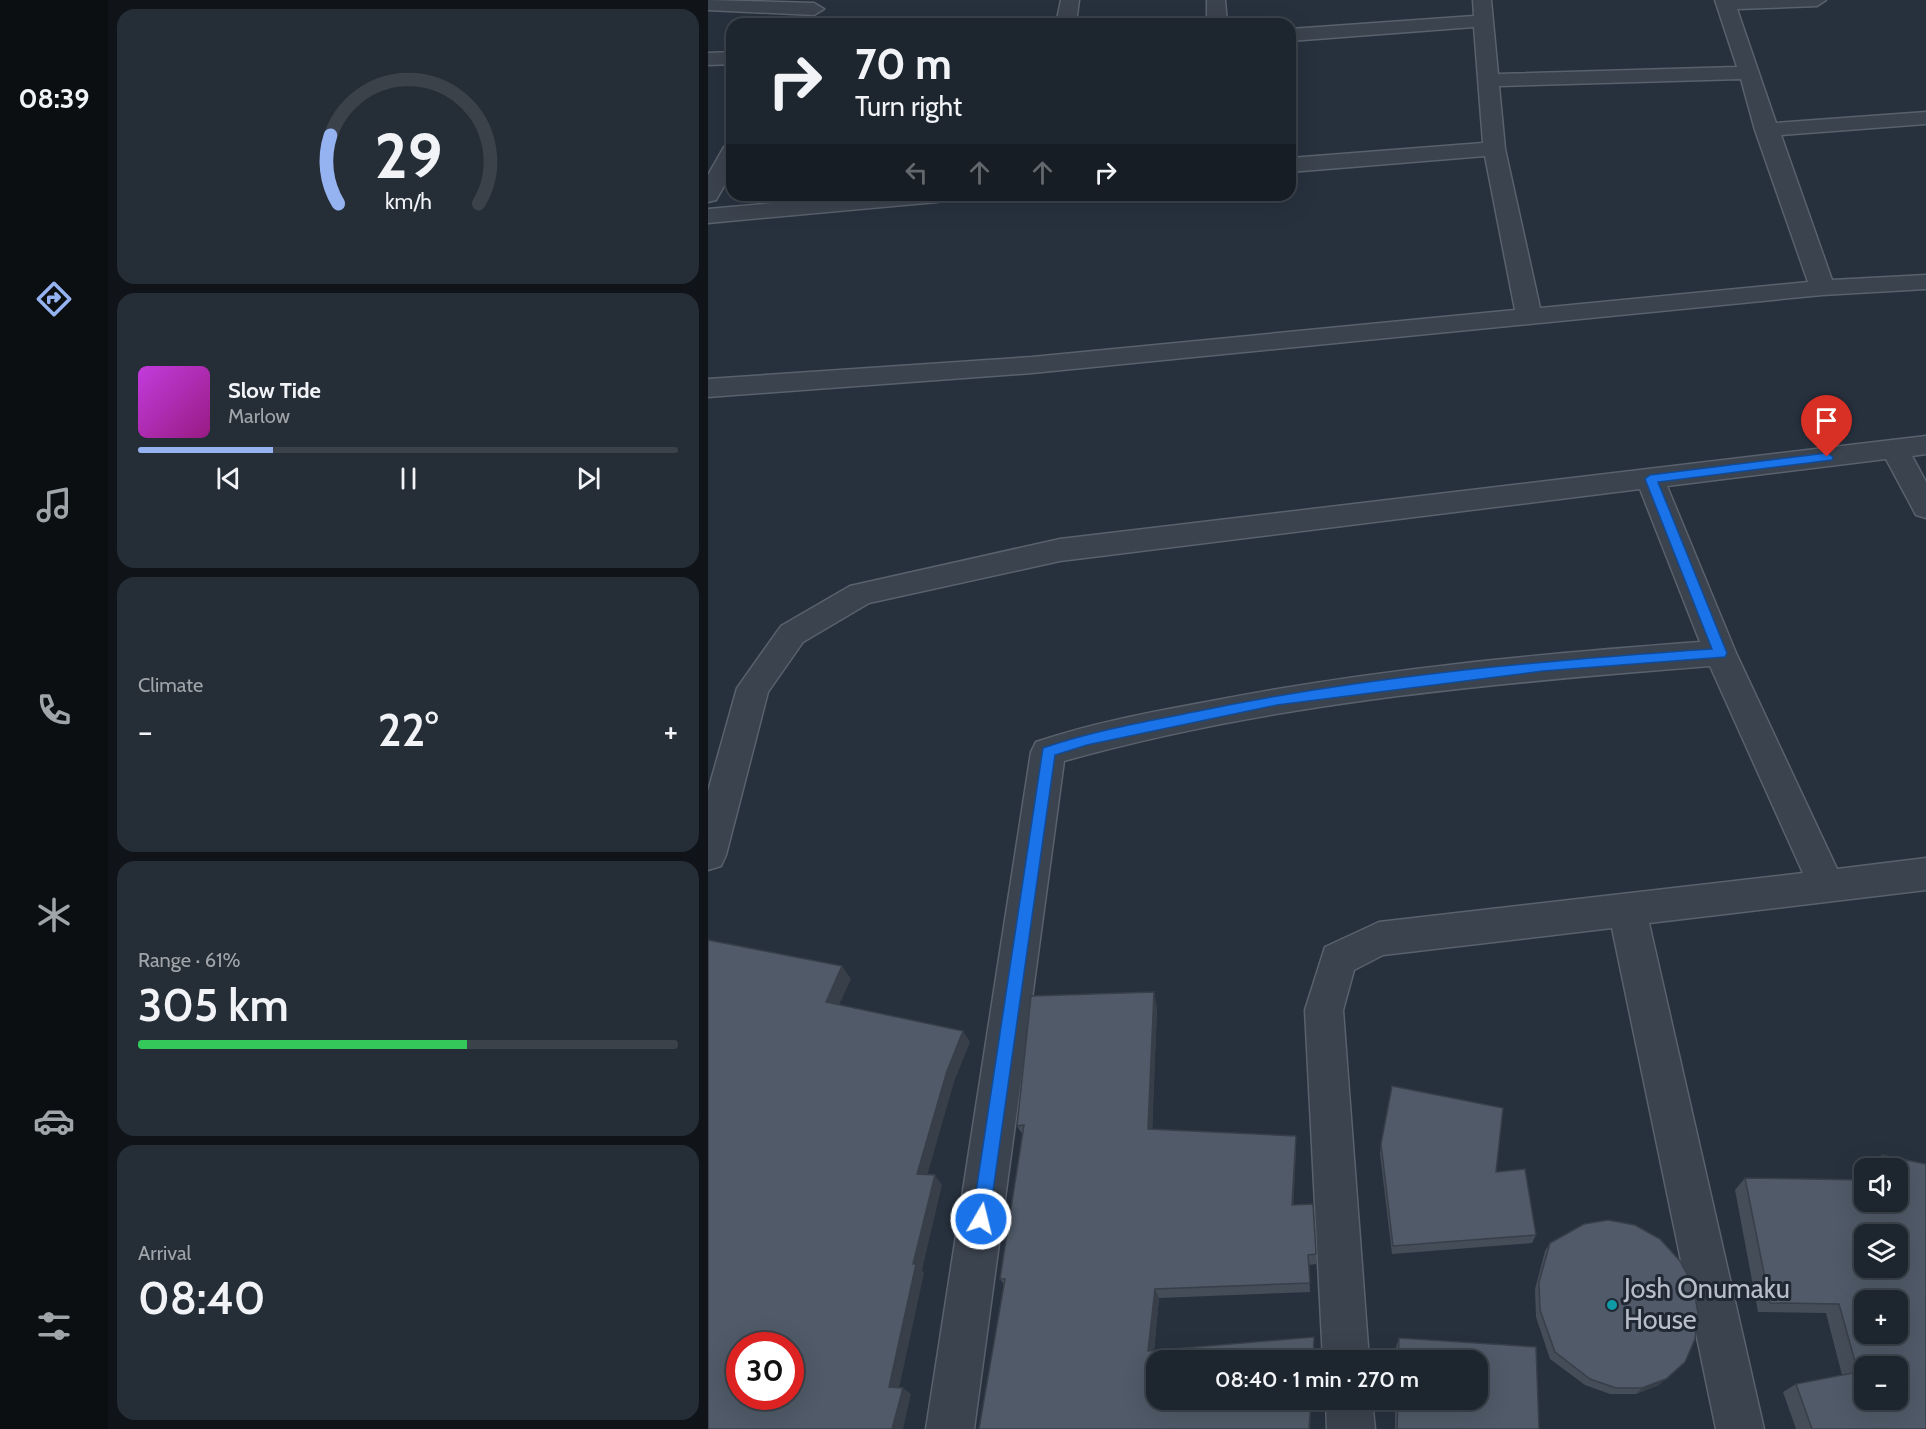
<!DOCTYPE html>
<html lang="en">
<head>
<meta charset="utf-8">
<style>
  body { margin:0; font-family:Cabin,sans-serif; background:#252d36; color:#f1f3f6; height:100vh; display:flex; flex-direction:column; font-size:22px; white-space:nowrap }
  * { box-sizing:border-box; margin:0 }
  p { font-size:20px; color:#a0a5aa }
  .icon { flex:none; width:33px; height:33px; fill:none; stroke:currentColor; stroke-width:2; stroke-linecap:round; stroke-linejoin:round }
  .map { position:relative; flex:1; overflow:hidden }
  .details { display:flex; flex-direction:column; gap:9px; padding:9px; background:#101419; width:600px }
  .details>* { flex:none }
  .hud { position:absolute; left:18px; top:18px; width:570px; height:183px; border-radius:18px; box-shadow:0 6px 24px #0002,0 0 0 2px #3b424a; background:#1d252e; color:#f1f3f6; overflow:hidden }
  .fabs { position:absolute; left:1146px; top:1158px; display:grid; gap:12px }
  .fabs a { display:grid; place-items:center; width:54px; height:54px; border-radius:12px; background:#1d252e; box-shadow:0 6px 24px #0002,0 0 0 2px #3b424a; font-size:30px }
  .speed { position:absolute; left:18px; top:1332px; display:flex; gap:12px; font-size:30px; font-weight:700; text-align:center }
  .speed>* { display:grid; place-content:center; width:78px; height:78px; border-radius:50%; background:#1d252e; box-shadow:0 6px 24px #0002,0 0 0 2px #3b424a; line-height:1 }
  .speed .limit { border:9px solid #d22; background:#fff; color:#111 }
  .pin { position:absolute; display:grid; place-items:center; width:51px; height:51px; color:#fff; margin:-62px -26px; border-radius:50% 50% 50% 0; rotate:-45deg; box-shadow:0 0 6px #0007 }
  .pin .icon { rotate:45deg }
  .me { position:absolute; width:66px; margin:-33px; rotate:8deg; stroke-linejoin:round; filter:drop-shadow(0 0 4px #0008) }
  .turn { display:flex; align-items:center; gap:21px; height:126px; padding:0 30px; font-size:27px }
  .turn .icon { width:78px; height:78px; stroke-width:2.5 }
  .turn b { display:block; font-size:42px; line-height:51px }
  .lanes { display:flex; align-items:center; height:57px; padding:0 30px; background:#0003; justify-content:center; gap:30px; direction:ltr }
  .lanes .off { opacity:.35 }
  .big { font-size:45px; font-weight:600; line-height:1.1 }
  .details .card { flex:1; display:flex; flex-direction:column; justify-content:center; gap:9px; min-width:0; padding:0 21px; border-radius:18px; background:#252d36 }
  .details .dial { align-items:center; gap:0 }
  .dial svg { height:156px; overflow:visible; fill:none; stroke:#3b424a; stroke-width:7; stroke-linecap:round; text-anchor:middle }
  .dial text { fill:#f1f3f6; stroke:none }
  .song { display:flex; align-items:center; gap:18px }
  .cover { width:72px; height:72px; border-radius:9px; background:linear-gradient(135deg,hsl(290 70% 55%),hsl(310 70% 35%)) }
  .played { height:6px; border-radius:3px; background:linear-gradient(90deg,#95b2f1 25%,#3b424a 25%) }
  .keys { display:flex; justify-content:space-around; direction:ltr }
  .heat { display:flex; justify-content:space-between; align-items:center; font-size:33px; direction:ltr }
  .charge { height:9px; border-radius:4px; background:linear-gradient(90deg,#34c759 61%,#3b424a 0) }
  .trip { position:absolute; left:438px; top:1350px; width:342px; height:60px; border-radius:18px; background:#1d252e; box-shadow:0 6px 24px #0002,0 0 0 2px #3b424a; font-weight:600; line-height:60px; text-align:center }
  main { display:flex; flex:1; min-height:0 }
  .dock { display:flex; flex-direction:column; width:108px; justify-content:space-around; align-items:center; background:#0c0f12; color:#a0a5aa }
  .dock .icon { width:42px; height:42px }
  .dock .selected { color:#95b2f1 }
  .dock b { font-size:27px; color:#f1f3f6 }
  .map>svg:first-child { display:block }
</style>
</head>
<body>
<main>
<nav class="dock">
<b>08:39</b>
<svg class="icon selected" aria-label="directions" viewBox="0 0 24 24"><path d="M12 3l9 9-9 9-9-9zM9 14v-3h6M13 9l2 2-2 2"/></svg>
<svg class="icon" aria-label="music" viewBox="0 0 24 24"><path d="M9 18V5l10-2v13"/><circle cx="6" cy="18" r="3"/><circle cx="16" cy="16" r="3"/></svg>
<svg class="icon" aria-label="phone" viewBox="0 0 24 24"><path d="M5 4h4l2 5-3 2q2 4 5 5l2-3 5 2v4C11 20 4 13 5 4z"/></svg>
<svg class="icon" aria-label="climate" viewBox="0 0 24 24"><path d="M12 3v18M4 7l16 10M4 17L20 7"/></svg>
<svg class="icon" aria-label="car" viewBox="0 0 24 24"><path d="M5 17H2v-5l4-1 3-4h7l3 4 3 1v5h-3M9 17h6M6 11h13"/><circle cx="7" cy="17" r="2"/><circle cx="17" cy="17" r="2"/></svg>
<svg class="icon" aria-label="filters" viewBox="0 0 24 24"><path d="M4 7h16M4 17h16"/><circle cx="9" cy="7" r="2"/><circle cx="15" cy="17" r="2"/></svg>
</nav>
<section class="details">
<div class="card dial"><svg viewBox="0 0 100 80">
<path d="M14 69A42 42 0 1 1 86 69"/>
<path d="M14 69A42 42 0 0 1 10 34" stroke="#95b2f1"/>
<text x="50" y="56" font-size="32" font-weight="700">29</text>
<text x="50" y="72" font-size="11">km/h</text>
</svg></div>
<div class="card">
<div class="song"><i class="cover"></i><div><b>Slow Tide</b><p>Marlow</p></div></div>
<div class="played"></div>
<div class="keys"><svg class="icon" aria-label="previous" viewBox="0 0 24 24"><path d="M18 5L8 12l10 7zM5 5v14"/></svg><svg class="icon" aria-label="pause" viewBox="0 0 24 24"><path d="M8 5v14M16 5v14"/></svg><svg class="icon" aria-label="next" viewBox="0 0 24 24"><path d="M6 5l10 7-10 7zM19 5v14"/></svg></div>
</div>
<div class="card"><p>Climate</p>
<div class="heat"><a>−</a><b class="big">22°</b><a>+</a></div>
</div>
<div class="card"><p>Range · 61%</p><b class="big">305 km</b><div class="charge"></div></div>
<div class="card"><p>Arrival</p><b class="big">08:40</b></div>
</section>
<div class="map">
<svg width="1218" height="1429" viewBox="0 0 1218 1429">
  <rect width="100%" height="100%" fill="#27313e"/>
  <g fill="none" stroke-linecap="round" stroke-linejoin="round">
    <g stroke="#59616c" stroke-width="3">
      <path id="minor" d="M0,0L106,3L116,9L106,15L0,10Z
        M353,0H371L368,24H348Z
        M499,0H517L519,24H499Z
        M765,0H783L790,74L1029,67L1007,0H1118L1109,6L1029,9L1068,123L1218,112V124L1073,135L1124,280L1218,275V289L1114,295L324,373L0,397V379L324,357L807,310L777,156L582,172V158L775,143L766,27L582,41V29L766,16ZM1033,79L1047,130L1100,282L832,308L797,149L791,86Z
        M24,52V64L0,65V53Z
        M24,145V172L8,200L0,202V175L16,147Z
        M154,195H240L237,200L229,202L0,223V209Z
        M1218,436V454L1204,456L1218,482V518L1208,515L1178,459L959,486L1028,653L1129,869L1218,858V890L941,923L1056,1429H1008L904,928L675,955L646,970L635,1010L661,1360H615L597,1010L617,947L671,922L1095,873L1002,666C786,683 565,702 356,761L266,1429H218L323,752L328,742C387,722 449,711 509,700C669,669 830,654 992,642L932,489L352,561L161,603L95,642L60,692L18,855L13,866L0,870V791L29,688L73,626L142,586L352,539Z
        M618,1400H664L667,1429H619Z"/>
    </g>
    <use href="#minor" fill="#3b434e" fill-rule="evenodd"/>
  </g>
  <path fill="#454d59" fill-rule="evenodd" d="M449,1007L444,1129L588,1136V1148L585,1205L608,1254V1264L601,1265L602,1292L451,1298L446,1351L606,1346L605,1360H448L603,1400L602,1429H271L296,1284L292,1279L315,1135L309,1126Z
    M673,1144L788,1172L828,1235L824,1243L684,1254L672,1154Z
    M1174,1155L1218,1164V1429H1088L1075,1392L1088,1384L1134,1375L1118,1313L1050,1312L1027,1190L1037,1178L1156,1180V1202H1190V1168H1161V1167ZM1156,1234H1190V1268H1156ZM1156,1300H1190V1334H1156ZM1156,1366H1190V1400H1156Z
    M842,1243L951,1385L928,1394H902L877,1385L842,1359L828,1317L827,1289L837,1251Z
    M691,1338L828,1347L831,1429H687V1400H770V1360H688V1347Z"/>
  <path fill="#383f49" d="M134,966L143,979L127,1014L118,1002Z
    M446,992L449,1007L444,1141L440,1129Z
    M255,1031L262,1042L246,1082L217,1183L209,1174L239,1071Z
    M588,1136V1148L585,1217L584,1205Z
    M227,1175L234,1185L214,1270L216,1273L190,1393L181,1387L205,1264Z
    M447,1289L451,1298L445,1359L440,1351Z
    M958,1379L951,1385L928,1394L934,1388Z
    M195,1388L203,1394L195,1429H184Z"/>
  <path fill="#505a68" stroke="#383f49" stroke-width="1.5" fill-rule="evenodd" d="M0,940L134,966L118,1002L255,1031L239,1071L209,1174L227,1175L205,1264H208L181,1387L195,1388L184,1429H0ZM32,1346H82V1396H32Z
    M446,992L440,1129L588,1136L584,1205L605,1204L608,1254L600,1255L602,1283L447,1289L440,1351L606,1337L605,1360H448V1400H603L601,1429H271L297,1279H292L316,1125L309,1126L323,996Z
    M684,1086L795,1108L788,1172L817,1169L828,1235L685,1246L673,1144Z
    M1174,1155L1218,1164V1429H1104L1088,1384L1150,1372L1131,1304L1062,1303L1037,1178L1156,1180V1202H1190V1168H1175ZM1156,1234H1190V1268H1156ZM1156,1300H1190V1334H1156ZM1156,1366H1190V1400H1156Z
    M900,1220L927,1225L952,1239L972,1261L985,1285L990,1313L987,1339L977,1362L958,1379L934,1388H908L882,1379L847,1352L832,1310L831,1282L842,1243L876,1224Z
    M691,1338L828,1347L831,1429H689L690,1400H770V1360H690Z"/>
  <path fill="#1a73e8" stroke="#114b97" stroke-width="1.5" d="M1119,453L1125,457L1124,460L950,482L1019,653L1017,657L835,671L569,705L379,745L347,755L281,1219L279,1225L273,1228L266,1225L264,1219L335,748C384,731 435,722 486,712C656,676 830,661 1004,649L937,479L942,475Z"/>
  <circle fill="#0f9aa8" stroke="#202833" stroke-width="2" cx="904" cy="1305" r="6"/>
  <g text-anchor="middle" stroke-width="6" stroke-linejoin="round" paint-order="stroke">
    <g font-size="27" fill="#b7bec9" stroke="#202833" text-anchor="start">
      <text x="916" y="1298">Josh Onumaku<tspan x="916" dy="31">House</tspan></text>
    </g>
  </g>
</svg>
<div class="fabs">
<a><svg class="icon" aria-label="sound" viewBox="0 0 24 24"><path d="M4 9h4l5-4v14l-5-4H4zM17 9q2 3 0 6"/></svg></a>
<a><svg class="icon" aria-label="layers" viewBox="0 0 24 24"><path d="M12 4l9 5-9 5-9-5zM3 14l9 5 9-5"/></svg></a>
<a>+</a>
<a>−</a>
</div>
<div class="speed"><div class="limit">30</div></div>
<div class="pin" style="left:1119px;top:457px;background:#d93025"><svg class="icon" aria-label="arrive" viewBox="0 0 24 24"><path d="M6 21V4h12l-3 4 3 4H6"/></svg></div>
<svg class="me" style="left:273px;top:1219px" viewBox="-20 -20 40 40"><circle r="17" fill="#1a73e8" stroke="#fff" stroke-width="3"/><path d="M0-11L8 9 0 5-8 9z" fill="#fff"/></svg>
<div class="trip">08:40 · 1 min · 270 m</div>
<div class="hud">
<div class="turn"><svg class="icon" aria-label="right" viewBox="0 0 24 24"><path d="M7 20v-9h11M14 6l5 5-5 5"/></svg><div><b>70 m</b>Turn right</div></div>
<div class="lanes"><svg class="icon off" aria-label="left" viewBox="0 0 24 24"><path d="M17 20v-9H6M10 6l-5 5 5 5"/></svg><svg class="icon off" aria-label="ahead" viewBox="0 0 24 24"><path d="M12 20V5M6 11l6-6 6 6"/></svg><svg class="icon off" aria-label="ahead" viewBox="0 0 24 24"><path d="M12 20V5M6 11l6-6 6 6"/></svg><svg class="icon" aria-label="right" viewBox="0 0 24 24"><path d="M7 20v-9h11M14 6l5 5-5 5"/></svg></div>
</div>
</div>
</main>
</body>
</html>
